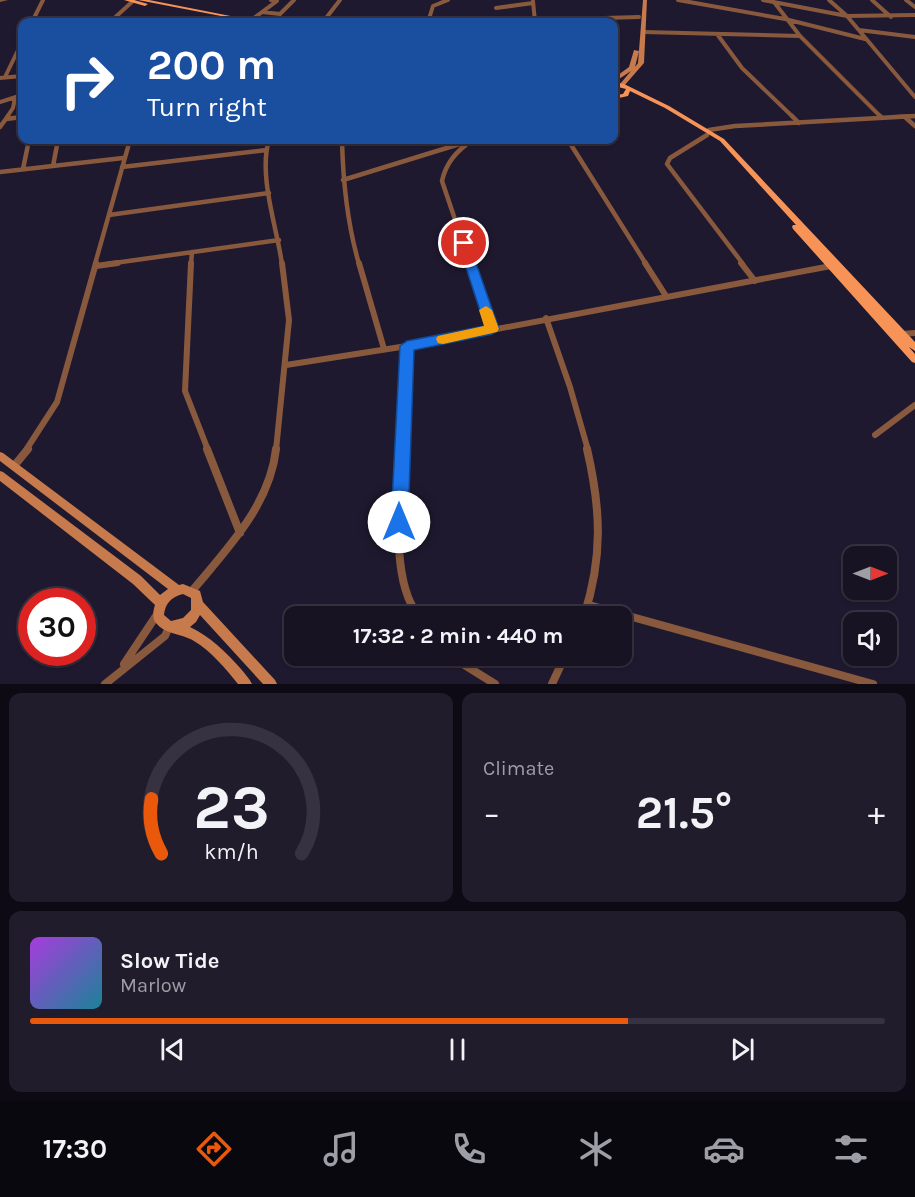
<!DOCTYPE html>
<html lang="en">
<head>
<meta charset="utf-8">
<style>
  body { margin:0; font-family:Karla,sans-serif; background:#201c2b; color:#f1f3f6; height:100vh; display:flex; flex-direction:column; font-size:22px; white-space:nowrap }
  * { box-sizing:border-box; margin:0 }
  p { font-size:20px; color:#9e9ea6 }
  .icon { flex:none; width:33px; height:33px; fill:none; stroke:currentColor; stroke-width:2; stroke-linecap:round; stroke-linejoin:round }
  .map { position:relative; height:684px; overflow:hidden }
  .sheet { display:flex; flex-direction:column; gap:9px; padding:9px; background:#0d0a13; flex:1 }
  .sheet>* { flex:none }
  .banner { position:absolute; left:18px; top:18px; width:600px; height:126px; border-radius:12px; box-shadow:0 2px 4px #0004,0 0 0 2px #363241; background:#1a4fa0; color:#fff; overflow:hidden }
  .needle { width:39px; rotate:90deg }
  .fabs { position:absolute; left:843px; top:546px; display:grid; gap:12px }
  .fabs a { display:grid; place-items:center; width:54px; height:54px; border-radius:12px; background:#171323; box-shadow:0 2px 4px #0004,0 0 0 2px #363241; font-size:30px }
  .speed { position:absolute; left:18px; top:588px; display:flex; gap:12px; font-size:30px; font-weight:700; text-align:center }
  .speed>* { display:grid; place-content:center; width:78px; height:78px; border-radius:50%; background:#171323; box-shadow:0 2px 4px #0004,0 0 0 2px #363241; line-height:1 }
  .speed .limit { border:9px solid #d22; background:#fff; color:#111 }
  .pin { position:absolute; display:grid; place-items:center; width:51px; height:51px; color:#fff; margin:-26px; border:3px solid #fff; border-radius:50%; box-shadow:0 2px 6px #0007 }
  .me { position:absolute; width:66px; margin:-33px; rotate:0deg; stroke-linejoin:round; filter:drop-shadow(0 0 4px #0008) }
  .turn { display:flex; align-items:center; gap:21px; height:126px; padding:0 30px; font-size:27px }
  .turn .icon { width:78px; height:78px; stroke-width:2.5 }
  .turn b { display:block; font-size:42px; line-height:51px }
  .big { font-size:45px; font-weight:700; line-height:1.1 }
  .sheet .card { flex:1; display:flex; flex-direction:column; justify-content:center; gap:9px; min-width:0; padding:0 21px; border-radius:12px; background:#201c2b }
  .sheet .dial { align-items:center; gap:0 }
  .dial svg { height:156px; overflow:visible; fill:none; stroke:#363241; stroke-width:7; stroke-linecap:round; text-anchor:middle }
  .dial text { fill:#f1f3f6; stroke:none }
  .song { display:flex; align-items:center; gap:18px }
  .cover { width:72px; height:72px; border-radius:9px; background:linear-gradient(135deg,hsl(280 70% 55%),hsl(190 70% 35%)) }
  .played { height:6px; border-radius:3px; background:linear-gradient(90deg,#ea580c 70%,#363241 70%) }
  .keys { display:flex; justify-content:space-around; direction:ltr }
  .heat { display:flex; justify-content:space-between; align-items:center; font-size:33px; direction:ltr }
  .sheet .tiles { flex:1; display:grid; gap:9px; grid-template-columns:1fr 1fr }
  .card:last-child { grid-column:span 2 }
  .trip { position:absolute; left:284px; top:606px; width:348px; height:60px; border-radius:12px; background:#171323; box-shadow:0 2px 4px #0004,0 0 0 2px #363241; font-weight:700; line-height:60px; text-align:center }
  .menu { display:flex; height:96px; justify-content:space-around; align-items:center; background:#09080e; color:#9e9ea6 }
  .menu .icon { width:42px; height:42px }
  .menu .current { color:#ea580c }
  .menu b { font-size:27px; color:#f1f3f6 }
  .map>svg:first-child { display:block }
</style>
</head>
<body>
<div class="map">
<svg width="915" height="684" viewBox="0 0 915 684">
  <rect width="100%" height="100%" fill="#1f192f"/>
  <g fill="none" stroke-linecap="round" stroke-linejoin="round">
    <path stroke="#89593e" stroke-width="4" d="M678,0L785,19L865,39
      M763,0L847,16L915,15
      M829,0L847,16L915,97
      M872,0L891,17
      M906,0L915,7
      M533,1L535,22
      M774,2L800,36L881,117
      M496,8L533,3
      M262,12L280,14L294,0
      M535,20L639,17
      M250,21L277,1L271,0
      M32,22L43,0
      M110,22L133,1
      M323,22L340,0
      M428,22L433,6L448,0
      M859,30L915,37
      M643,32L800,36
      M717,34L742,68L793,117
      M5,77L22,42
      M0,78L22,76
      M0,102L22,95
      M7,117L13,108L15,98
      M20,117H22
      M892,117L915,116"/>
    <path stroke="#89593e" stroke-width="4.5" d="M792,116L799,123
      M880,116L882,118
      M905,117L915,126
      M6,119L22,117
      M0,127L8,116
      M709,130L735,126L915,116
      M707,135L670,158L667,164L743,264
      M269,140C258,175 277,228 282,264
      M342,140C343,183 347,223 359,264
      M568,140L646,264
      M53,166L58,140
      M122,167L266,150
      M23,169L29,140
      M0,172L123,158
      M343,180L466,142
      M109,215L269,193
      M95,264L130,140
      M107,264L279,240
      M191,264L192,252
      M470,264L442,181C446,162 457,150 473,140"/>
    <path stroke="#89593e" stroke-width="6" d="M191,263L185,391L208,450
      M359,263L384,349
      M470,263L492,329
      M645,263L666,296
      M741,263L755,281
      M96,266L118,263
      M546,318L570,387L588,450
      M902,334L915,333
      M286,365L407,346L831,266
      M875,435L915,405
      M26,450L57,402L96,263
      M276,450L289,320L282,263
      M402,450L407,346"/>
    <path stroke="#89593e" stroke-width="8" d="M207,449L240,533
      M402,449C400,493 389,582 419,616
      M14,466L28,449
      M192,591C227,549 270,505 276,449
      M589,605L873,684
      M584,616C603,557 601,509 587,449
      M450,656L495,684
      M124,664L158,613
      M105,684L165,636L169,627
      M552,684L565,656"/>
    <path fill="#89593e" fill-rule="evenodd" d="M0,0H8L0,2Z"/>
    <path fill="#c77a4c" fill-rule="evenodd" d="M643,0H647L644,63L624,86H620V84L631,71L616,81L614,82V78L629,67L634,50L639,51L635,67L638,63Z
      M0,452L3,453L179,585L183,584L200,591L203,602L275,680L277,684H263L200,615L196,622L190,627C211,637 226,652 241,669C245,674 249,678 252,684H238C225,668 212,652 194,641C181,633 166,635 156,623C152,618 153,611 155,605L133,584L0,481V471L3,472L141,576L160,595L168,589L0,461ZM183,594L191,598V610L183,618L171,621L164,615C165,604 171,597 183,594Z"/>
    <path fill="#f79357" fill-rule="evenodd" d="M124,0H134L148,4L145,6Z
      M138,0H149L261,22H252Z
      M614,82L624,84L669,106L724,139L915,342V351L909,347L915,354V363L912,362L793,229L792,227L793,225H796L720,141L665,108L630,91L628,96L614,99V95L623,94L626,89L614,86Z"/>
  </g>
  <path fill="#1a73e8" stroke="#114b97" stroke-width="1.5" d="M464,239L469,243L499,329L492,334L414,350L408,522L405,527L399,529L393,527L391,522L400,346L407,341L485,326L458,243Z"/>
  <path fill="#f59e0b" d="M486,306L492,310L499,329L497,332L443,344L438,343L436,339L438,336L484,326L479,310Z"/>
</svg>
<div class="fabs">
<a><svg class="needle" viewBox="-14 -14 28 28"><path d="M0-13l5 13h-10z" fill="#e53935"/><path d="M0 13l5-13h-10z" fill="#9e9ea6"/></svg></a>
<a><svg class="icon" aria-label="sound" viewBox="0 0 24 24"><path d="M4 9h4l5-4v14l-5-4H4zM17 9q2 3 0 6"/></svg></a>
</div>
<div class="speed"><div class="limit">30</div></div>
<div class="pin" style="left:464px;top:243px;background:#d93025"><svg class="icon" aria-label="arrive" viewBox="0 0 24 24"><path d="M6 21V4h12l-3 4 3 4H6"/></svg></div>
<svg class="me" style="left:399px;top:522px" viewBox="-20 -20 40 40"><circle r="19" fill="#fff"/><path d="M0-13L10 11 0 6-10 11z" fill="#1a73e8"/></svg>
<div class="trip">17:32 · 2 min · 440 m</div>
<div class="banner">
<div class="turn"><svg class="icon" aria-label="right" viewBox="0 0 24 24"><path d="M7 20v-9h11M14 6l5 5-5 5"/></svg><div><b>200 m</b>Turn right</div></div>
</div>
</div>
<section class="sheet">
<div class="tiles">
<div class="card dial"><svg viewBox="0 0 100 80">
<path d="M14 69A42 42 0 1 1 86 69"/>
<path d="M14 69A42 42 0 0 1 9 41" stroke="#ea580c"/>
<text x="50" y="56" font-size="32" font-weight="700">23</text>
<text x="50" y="72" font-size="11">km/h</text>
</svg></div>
<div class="card"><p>Climate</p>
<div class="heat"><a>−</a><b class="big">21.5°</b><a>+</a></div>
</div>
<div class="card">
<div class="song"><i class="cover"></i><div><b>Slow Tide</b><p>Marlow</p></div></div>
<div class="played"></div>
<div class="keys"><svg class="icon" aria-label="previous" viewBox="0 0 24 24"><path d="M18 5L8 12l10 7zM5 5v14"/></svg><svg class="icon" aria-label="pause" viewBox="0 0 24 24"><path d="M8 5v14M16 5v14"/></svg><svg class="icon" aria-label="next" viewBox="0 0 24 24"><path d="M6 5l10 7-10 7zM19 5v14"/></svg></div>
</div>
</div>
</section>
<nav class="menu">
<b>17:30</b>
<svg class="icon current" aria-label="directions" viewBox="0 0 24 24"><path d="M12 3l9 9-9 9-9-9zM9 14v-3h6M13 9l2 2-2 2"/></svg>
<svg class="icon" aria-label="music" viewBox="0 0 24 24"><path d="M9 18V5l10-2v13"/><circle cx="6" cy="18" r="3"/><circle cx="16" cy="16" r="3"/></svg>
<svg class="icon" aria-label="phone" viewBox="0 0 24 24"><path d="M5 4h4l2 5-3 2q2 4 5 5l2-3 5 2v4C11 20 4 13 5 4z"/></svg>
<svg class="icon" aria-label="climate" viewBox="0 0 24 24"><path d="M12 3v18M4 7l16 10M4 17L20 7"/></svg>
<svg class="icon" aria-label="car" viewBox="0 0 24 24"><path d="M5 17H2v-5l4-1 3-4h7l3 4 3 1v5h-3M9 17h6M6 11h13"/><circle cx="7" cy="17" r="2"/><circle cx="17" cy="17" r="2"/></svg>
<svg class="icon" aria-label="filters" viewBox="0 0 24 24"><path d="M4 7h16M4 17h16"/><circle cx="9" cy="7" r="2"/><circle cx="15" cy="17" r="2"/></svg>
</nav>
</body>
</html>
